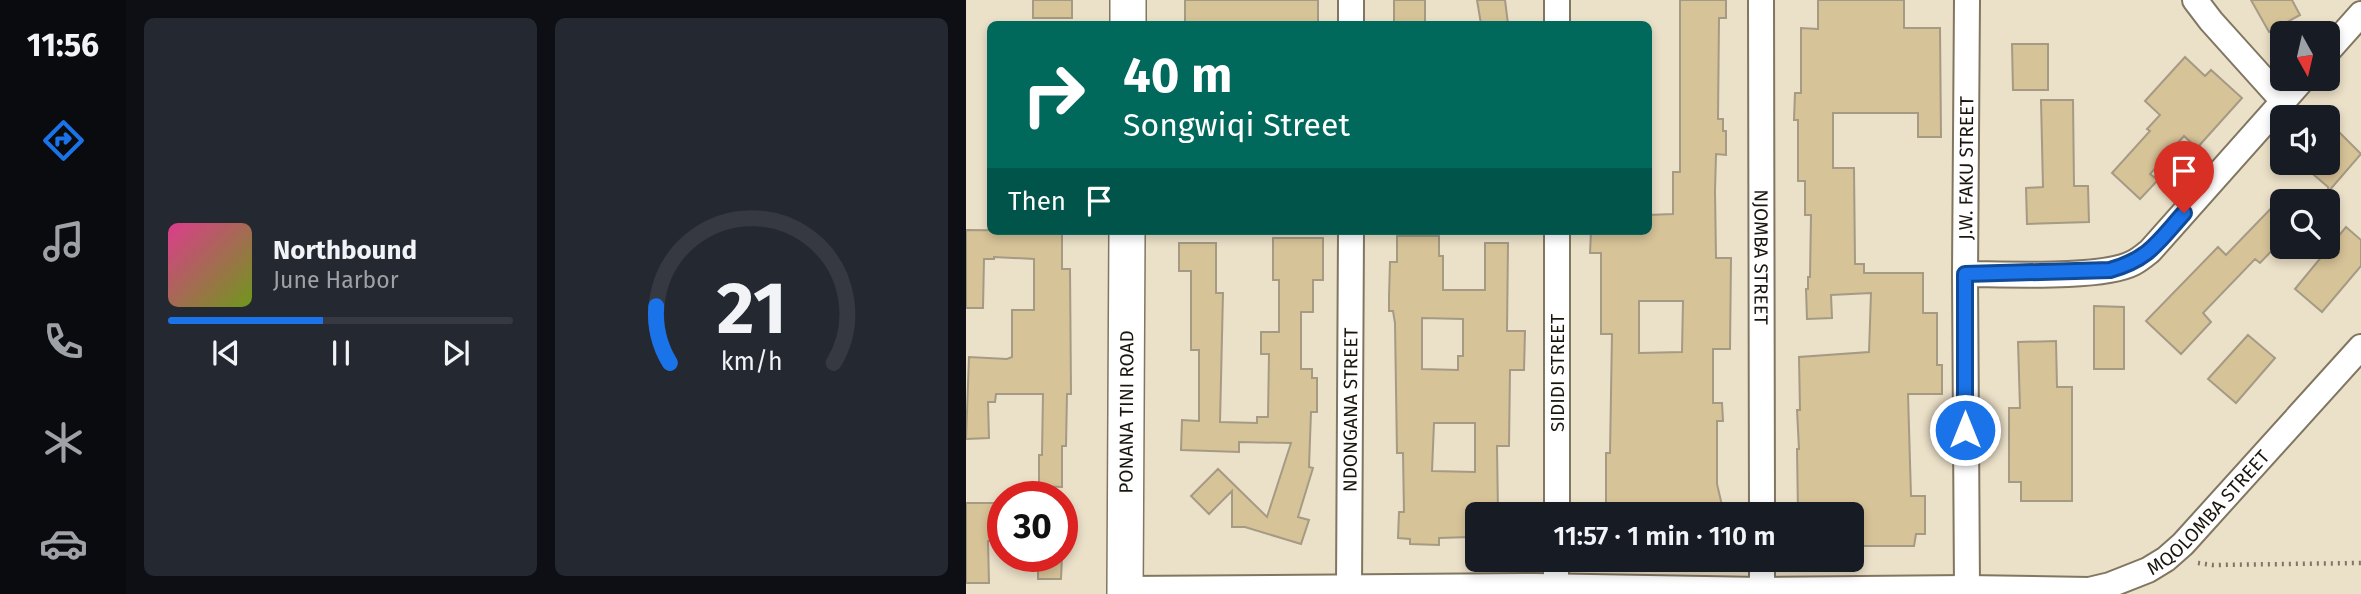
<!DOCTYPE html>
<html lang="en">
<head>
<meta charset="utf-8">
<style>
  body { margin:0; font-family:"Fira Sans",sans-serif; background:#242831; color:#f1f3f6; height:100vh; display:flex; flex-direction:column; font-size:26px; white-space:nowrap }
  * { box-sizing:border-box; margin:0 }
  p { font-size:23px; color:#9ea1a6 }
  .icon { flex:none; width:38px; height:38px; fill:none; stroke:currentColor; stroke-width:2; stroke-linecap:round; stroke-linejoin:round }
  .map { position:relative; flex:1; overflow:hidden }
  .side { display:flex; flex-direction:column; gap:18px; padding:18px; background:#0d0f14; width:840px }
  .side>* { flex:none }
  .hud { position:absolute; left:21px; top:21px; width:665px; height:214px; border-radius:10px; box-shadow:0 4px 10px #0003; background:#00695c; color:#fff; overflow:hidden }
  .needle { width:46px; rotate:172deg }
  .tools { position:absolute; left:1304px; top:21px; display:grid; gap:14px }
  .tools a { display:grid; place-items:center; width:70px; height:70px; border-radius:10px; background:#171b24; box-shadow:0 4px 10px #0003; font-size:35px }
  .speed { position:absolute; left:21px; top:481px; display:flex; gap:14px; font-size:35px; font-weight:700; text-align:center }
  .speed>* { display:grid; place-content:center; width:91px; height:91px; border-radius:50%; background:#171b24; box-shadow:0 4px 10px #0003; line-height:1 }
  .speed .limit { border:10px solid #d22; background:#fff; color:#111 }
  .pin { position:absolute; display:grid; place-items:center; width:60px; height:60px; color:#fff; margin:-72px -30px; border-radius:50% 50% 50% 0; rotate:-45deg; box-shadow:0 0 7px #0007 }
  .pin .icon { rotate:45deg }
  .me { position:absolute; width:77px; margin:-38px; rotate:0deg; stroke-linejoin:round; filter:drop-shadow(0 0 5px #0008) }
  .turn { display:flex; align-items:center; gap:24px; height:147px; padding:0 21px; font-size:32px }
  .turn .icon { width:91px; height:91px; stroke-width:2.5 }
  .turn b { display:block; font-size:49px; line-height:60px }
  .then { display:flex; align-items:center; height:66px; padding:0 21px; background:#0003; gap:14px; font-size:26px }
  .side .card { flex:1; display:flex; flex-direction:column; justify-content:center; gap:10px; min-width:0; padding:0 24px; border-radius:10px; background:#242831 }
  .side .dial { align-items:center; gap:0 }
  .dial svg { height:182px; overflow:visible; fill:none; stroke:#363941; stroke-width:7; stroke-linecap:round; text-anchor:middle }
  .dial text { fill:#f1f3f6; stroke:none }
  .song { display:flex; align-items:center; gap:21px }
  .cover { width:84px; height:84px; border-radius:10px; background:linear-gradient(135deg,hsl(330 70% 55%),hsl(80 70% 35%)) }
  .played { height:7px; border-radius:4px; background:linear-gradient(90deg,#1a73e8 45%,#363941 45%) }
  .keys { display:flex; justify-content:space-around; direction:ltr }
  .side .tiles { flex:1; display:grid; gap:18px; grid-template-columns:repeat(2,1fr) }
  .trip { position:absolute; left:499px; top:502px; width:399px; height:70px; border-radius:10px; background:#171b24; box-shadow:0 4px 10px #0003; font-weight:600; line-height:70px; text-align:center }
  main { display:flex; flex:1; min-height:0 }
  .menu { display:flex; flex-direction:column; width:126px; justify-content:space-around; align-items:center; background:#090b0e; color:#9ea1a6 }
  .menu .icon { width:49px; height:49px }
  .menu .active { color:#1a73e8 }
  .menu b { font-size:32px; color:#f1f3f6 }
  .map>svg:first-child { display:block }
</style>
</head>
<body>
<main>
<nav class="menu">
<b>11:56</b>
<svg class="icon active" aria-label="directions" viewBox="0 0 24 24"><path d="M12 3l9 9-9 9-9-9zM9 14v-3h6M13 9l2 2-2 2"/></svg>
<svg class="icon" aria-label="music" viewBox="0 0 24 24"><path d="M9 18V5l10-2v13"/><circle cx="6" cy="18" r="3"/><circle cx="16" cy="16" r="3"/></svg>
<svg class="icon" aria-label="phone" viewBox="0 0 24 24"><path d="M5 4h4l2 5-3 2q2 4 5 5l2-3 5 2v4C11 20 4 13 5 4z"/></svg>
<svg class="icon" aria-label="climate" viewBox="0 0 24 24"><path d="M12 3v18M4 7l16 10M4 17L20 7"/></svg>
<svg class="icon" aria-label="car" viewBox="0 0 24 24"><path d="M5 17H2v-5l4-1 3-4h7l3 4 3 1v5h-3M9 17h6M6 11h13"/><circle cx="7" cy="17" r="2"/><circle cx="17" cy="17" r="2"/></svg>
</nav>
<section class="side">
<div class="tiles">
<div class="card">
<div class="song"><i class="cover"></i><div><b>Northbound</b><p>June Harbor</p></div></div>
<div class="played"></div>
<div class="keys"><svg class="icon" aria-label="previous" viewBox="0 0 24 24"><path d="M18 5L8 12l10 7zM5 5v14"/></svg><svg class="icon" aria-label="pause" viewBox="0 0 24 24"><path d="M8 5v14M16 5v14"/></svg><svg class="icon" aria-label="next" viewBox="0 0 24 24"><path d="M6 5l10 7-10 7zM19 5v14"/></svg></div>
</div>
<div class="card dial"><svg viewBox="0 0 100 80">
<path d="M14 69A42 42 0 1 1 86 69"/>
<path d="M14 69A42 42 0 0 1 8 44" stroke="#1a73e8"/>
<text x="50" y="56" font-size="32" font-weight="700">21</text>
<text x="50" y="72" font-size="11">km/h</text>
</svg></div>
</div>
</section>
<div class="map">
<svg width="1395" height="594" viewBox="0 0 1395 594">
  <rect width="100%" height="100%" fill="#ebe0c8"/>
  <path fill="#d7c398" stroke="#a59a84" stroke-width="2" fill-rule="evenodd" d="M67,0H106V18H67Z
    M219,0H352V24L250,22V24H219Z
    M428,0H459V24H428Z
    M511,0H539L542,24H515Z
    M714,0H760V18H753L752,119H757V131H760V155L750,154L749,191L750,258H765L764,349H747V403H756L757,421H751V484L758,514H640V453H644L646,334H635V253H624L625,231H682V215L707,214V172H714ZM673,301H717L716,352L673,353Z
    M852,0H938V28H974L975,137H952V113H867V168H888L889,264H898V273H957V313H971V365H976V394H942L945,496H959V534H950L948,546H886V514H832L831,449H833L831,410H834L833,357L903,352L905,293L865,295L866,318L841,319L840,289H842V277H844L845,215H839V181H832V120H828L829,93H835V28L852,29Z
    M1285,0H1326L1334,15L1303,32Z
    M1046,44H1082V90H1047Z
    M1219,57L1239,76L1245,70L1276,98L1231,148L1218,136L1184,174L1192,180L1174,199L1146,173L1184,131L1181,129L1194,115L1179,101Z
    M1075,100H1107L1108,186H1122L1123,222L1061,224L1060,188L1077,187Z
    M1374,133L1395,154L1362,192V187L1334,163H1362V147Z
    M1316,197V240L1294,263L1289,259L1237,313L1245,322L1215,354L1180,321L1252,247L1260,255Z
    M1380,227L1395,240V266L1356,312L1329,289Z
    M0,230L96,231V269H104L105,394H101L100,446H96V487L73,486V455H76L77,394H30L29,402H22L23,438L0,439L3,357L41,359L46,357V310H68V259L28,257V259H18L17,308H0Z
    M431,236H473V256H477V290H519V243H542L541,331H559L558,370H544L543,446H531L532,514H511V526L503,527L504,537L473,538V545L444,544V539L432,538L433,512H438L437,453H431L429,323L427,311H423V296L424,262H431ZM456,318L497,319V356H492V370L456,369ZM468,423H509V472L466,471Z
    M307,238H357V280H347V312H335V369H346V378H351V412H345L343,467L347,468L332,517L343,520L335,544L279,527H266V491L243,514L225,496L252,469L301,517L325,443L273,442V452L215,450L216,420L233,421V350H225V271H213V243H250V293H257L254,422L291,423V417H302L303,354H295V332H313V280H307Z
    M1128,306L1158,307V369H1128Z
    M1282,335L1309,358L1270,403L1242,379Z
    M1090,341L1091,387H1106V501H1055V482H1043V408H1054L1052,342Z
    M0,503H34L35,541H22L23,583H0Z
    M72,556H96L95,579H72Z"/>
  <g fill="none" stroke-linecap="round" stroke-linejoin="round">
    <g stroke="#807661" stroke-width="28">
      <g id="street">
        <path id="s1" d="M795,0L796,514"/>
        <path d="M1229,0L1245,21L1317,101"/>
        <path d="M385,24V0"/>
        <path d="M591,24V0"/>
        <path d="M1362,51L1395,14"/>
        <path d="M999,274C1037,274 1136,279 1167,263C1173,260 1179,255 1184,251L1337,79"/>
        <path d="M591,514V231"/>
        <path d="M590,586V560"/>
        <path id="s2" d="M383,588L385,231"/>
        <path id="s3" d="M1001,588L999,274L1001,0"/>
        <path id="s4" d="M159,589L568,586L796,590L1001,588L1123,590L1144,585L1182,570L1200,559L1217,544L1395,347"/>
        <path d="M796,590V560"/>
      </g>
    </g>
    <g stroke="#807661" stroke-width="38">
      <g id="secondary">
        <path d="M162,24V0"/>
        <path id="s5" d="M159,594L161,231"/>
      </g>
    </g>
    <path stroke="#7e7667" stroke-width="4.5" stroke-dasharray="2 5" stroke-linecap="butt" d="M1232,563L1246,565L1395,563"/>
    <use href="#street" stroke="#fff" stroke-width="24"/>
    <use href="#secondary" stroke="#fff" stroke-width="35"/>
  </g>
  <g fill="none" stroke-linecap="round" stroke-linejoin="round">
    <g stroke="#114b97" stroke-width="18">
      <path id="route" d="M999,430V274L1144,270C1183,259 1192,242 1218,213"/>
    </g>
    <use href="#route" stroke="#1a73e8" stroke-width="12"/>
  </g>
  <g text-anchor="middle" stroke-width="5" stroke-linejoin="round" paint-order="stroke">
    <g font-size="19" fill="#1a160e" stroke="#fff">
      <text dy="7" stroke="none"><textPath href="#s3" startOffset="420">J.W. FAKU STREET</textPath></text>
      <text dy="7" stroke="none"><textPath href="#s1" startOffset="257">NJOMBA STREET</textPath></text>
      <text transform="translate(591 373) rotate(-90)" y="7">SIDIDI STREET</text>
      <text dy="7" stroke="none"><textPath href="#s2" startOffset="178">NDONGANA STREET</textPath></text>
      <text dy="7" stroke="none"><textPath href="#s5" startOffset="182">PONANA TINI ROAD</textPath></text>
      <text dy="7" stroke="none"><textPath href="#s4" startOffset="1110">MQOLOMBA STREET</textPath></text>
    </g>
  </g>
</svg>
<div class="tools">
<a><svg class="needle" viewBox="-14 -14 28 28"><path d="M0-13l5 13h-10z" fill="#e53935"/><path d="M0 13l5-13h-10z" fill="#9ea1a6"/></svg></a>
<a><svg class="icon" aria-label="sound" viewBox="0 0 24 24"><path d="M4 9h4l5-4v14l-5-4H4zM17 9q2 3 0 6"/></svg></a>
<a><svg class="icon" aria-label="search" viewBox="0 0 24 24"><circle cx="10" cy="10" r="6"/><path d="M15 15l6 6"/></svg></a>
</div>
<div class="speed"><div class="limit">30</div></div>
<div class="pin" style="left:1218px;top:213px;background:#d93025"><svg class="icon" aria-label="arrive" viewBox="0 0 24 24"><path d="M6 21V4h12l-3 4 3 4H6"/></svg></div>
<svg class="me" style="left:999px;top:430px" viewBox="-20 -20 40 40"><circle r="17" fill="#1a73e8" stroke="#fff" stroke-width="3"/><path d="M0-11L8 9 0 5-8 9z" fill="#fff"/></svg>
<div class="trip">11:57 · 1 min · 110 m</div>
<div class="hud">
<div class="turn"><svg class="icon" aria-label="right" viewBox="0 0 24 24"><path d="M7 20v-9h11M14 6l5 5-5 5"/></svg><div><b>40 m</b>Songwiqi Street</div></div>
<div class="then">Then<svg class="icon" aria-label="arrive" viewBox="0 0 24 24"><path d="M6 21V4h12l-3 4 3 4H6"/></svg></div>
</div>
</div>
</main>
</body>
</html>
